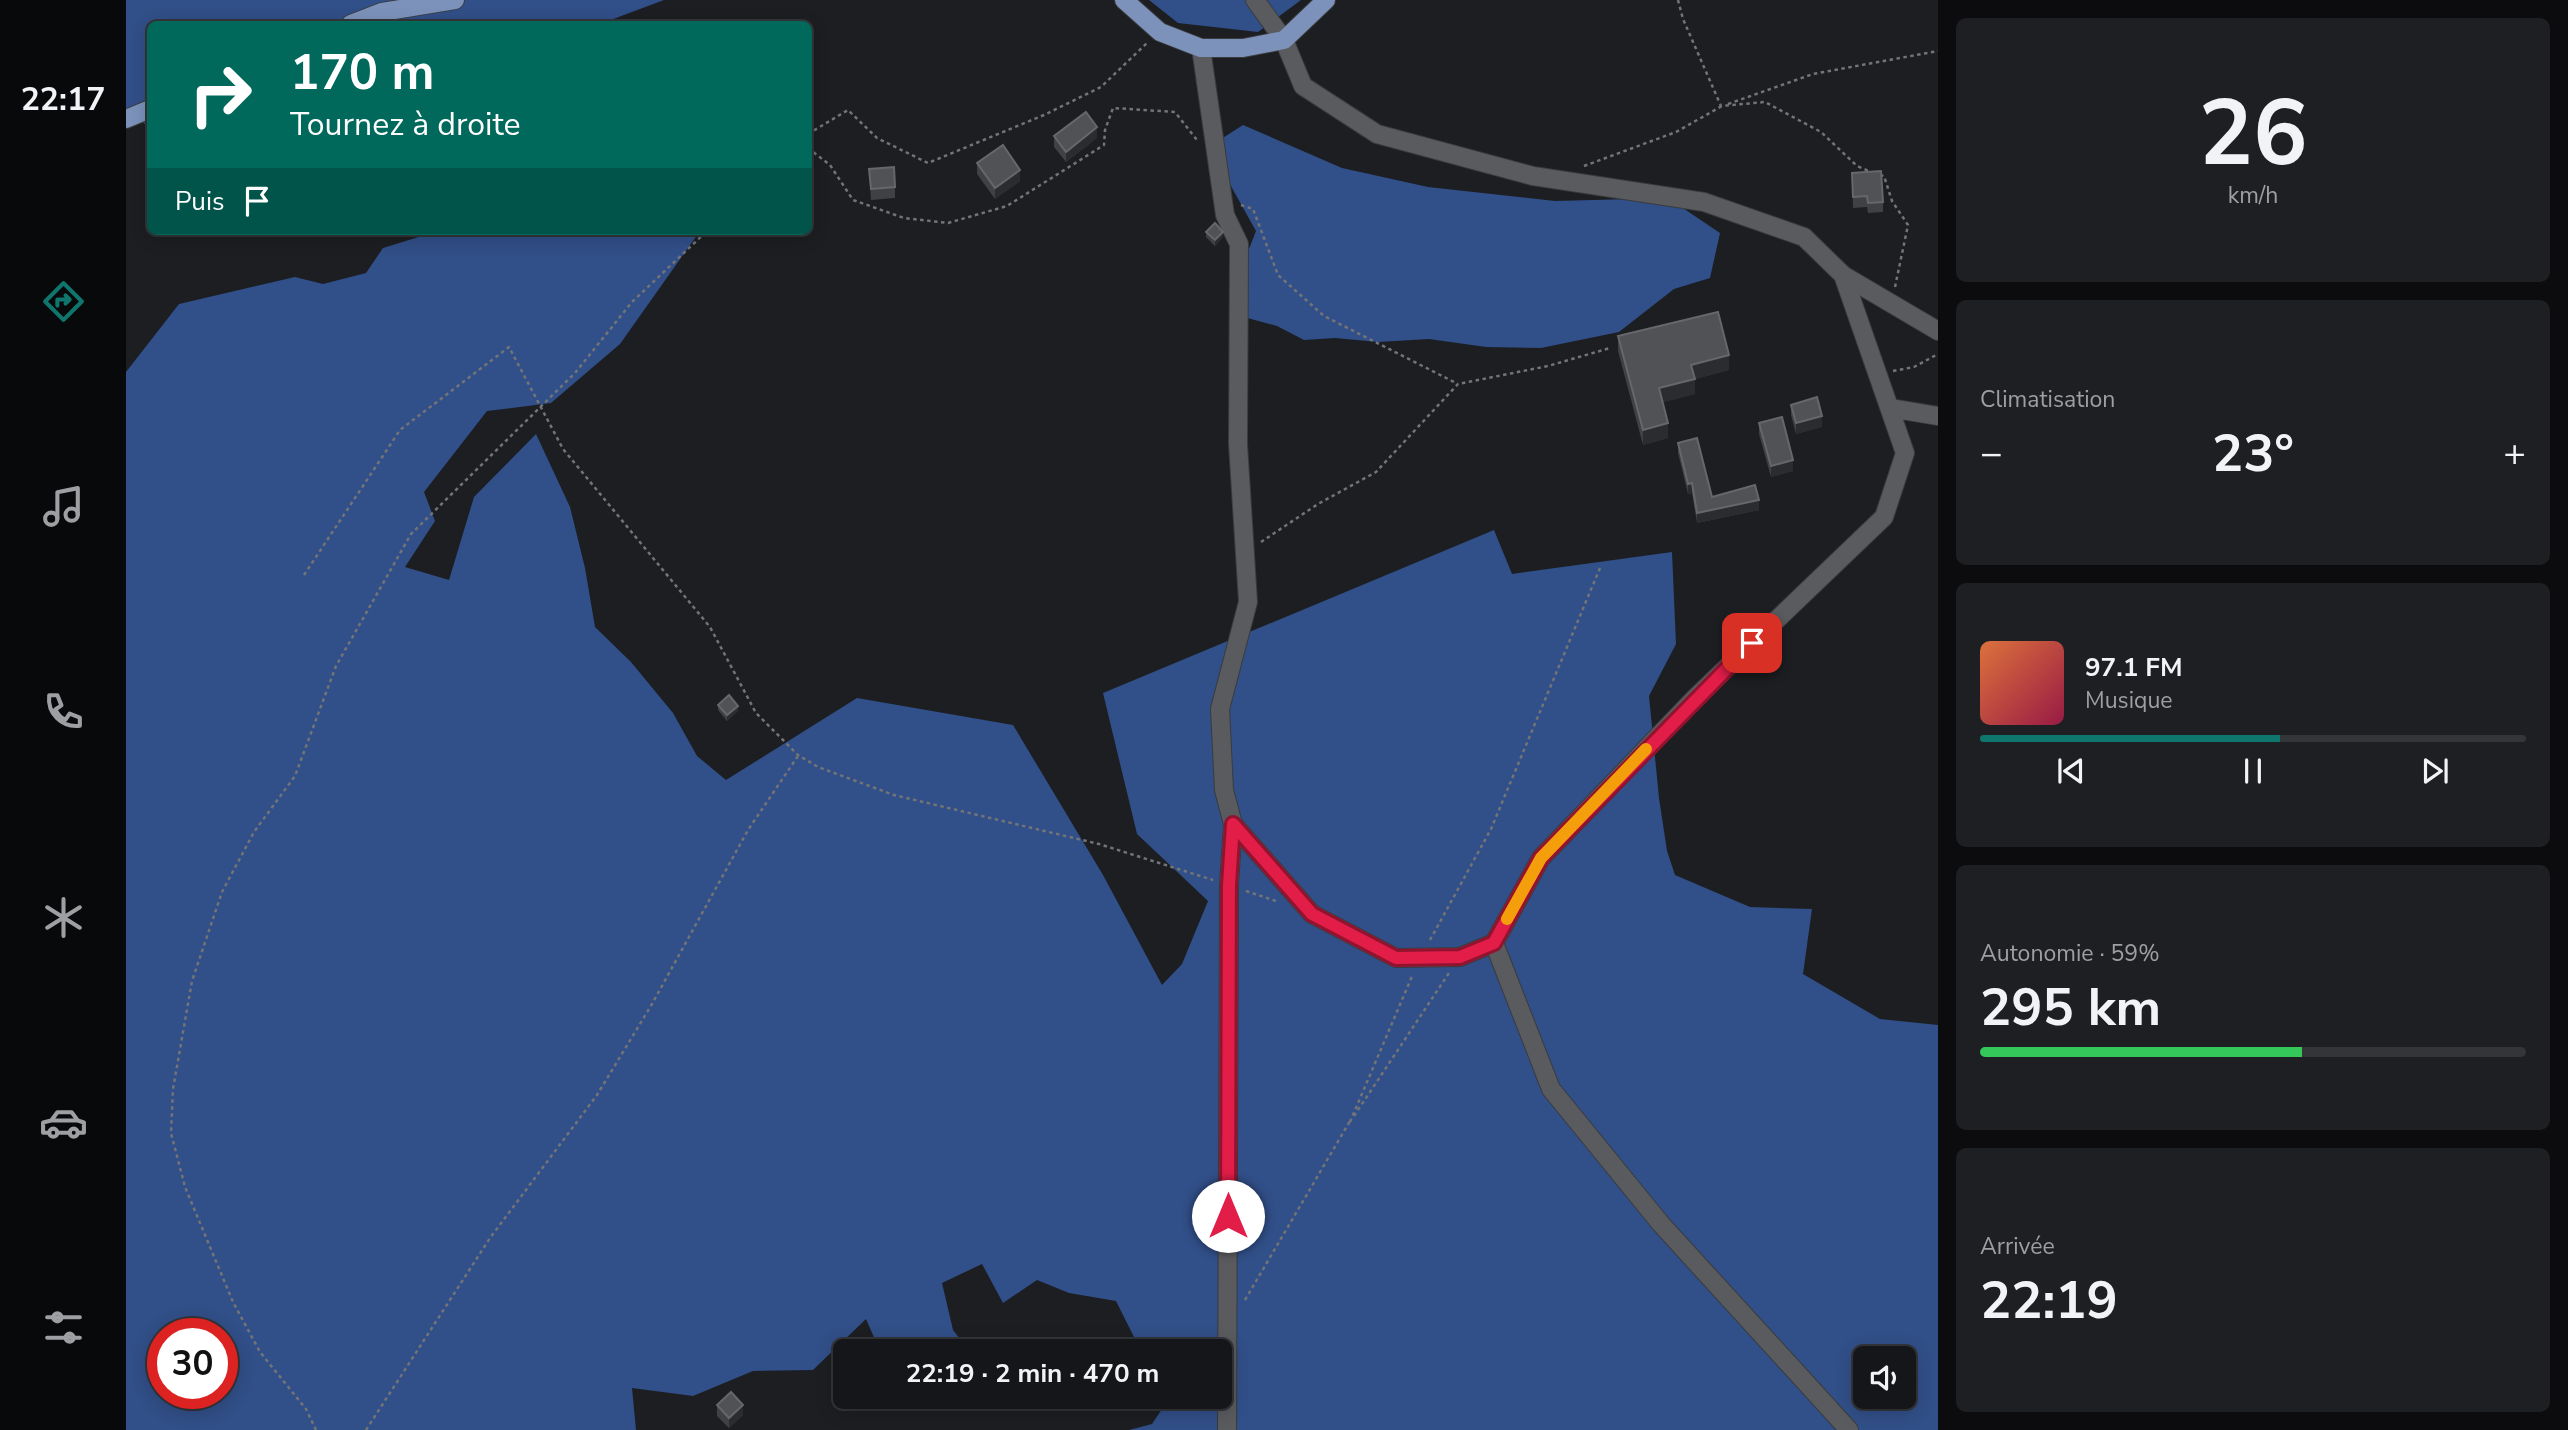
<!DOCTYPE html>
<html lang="fr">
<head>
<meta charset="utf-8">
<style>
  body { margin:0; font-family:"Nunito Sans",sans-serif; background:#1e1f22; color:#f1f3f6; height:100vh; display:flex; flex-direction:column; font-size:26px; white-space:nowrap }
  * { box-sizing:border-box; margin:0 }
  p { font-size:23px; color:#9d9fa2 }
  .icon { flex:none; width:38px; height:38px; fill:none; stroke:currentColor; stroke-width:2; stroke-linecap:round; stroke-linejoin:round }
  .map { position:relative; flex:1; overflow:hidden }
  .details { display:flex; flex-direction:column; gap:18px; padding:18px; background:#0c0c0e; width:630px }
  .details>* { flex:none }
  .hud { position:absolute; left:21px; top:21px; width:665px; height:214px; border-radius:10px; box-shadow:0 4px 18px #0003,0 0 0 2px #343538; background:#00695c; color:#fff; overflow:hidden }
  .tools { position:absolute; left:1727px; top:1346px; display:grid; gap:14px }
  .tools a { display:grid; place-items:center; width:63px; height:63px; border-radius:10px; background:#151619; box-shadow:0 4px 18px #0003,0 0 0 2px #343538; font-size:35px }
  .speed { position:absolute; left:21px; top:1318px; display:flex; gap:14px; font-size:35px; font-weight:700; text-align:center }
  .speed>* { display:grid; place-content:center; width:91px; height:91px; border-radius:50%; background:#151619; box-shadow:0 4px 18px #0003,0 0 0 2px #343538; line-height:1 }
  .speed .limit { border:10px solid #d22; background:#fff; color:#111 }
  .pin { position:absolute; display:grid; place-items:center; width:60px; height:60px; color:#fff; margin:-30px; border-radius:14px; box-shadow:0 4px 10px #0006 }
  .me { position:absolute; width:77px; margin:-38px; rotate:0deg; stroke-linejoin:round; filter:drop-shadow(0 0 5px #0008) }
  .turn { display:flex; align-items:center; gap:24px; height:147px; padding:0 28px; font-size:32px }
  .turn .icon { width:91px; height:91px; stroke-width:2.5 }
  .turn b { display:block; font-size:49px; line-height:60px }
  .then { display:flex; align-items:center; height:66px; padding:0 28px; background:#0003; gap:14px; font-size:26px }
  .big { font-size:52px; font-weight:700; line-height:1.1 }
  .details .tile { flex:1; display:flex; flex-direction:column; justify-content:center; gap:10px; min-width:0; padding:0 24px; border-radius:10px; background:#1e1f22 }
  .details .dial { align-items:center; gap:0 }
  .dial b { font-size:91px; line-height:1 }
  .song { display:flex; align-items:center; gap:21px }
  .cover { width:84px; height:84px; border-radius:10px; background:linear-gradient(135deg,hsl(20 70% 55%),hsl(340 70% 35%)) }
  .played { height:7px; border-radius:4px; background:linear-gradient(90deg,#0f766e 55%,#343538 55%) }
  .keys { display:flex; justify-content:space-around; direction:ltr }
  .heat { display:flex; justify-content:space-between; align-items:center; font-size:38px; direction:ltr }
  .charge { height:10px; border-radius:5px; background:linear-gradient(90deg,#34c759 59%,#343538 0) }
  .trip { position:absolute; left:707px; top:1339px; width:399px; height:70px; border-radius:10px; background:#151619; box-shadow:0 4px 18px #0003,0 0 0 2px #343538; font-weight:700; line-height:70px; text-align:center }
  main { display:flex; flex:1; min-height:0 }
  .tabs { display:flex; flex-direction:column; width:126px; justify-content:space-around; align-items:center; background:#08090a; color:#9d9fa2 }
  .tabs .icon { width:49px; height:49px }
  .tabs .current { color:#0f766e }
  .tabs b { font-size:32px; color:#f1f3f6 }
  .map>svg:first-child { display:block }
</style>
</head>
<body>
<main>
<nav class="tabs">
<b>22:17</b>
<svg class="icon current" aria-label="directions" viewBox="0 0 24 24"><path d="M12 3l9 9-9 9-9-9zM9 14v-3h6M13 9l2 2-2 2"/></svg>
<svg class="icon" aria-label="music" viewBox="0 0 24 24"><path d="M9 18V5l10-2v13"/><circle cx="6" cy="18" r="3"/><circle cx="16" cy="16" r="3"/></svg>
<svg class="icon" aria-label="phone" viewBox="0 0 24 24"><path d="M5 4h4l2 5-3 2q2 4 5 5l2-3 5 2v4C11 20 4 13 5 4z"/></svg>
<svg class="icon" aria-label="climate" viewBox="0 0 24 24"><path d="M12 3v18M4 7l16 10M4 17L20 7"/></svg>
<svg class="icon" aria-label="car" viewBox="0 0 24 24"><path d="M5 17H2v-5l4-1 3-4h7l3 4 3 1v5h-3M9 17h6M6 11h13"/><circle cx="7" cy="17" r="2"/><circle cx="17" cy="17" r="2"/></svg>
<svg class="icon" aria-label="filters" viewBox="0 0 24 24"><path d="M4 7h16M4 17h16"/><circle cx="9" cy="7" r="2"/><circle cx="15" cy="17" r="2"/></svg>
</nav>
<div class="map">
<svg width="1812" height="1430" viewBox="0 0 1812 1430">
  <rect width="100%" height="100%" fill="#1c1e21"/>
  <path fill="#314f88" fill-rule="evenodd" d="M0,0H538L474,24H24V129L9,115L0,119Z
    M1023,0H1175L1132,32L1052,23Z
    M1117,125L1216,168L1302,187L1429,201L1542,198L1594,233L1584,278L1548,289L1493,332L1415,348L1360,347L1303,339L1252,342L1209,338L1178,340L1151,326L1118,317L1119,259L1130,231L1101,179L1092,141Z
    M312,231H574L494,344L425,403L361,411L298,492L309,521L279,567L323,580L348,497L410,434L444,507L459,568L469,627L505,662L547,713L571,756L600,780L731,698L887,725L977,875L1036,985L1056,964L1082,901L1011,834L977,693L1368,530L1386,574L1546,552L1550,644L1523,696L1533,798L1541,851L1549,875L1624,907L1686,909L1677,974L1754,1019L1812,1025V1430H1003L1026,1424L1044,1397L1094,1396V1351H1023L1012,1345L990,1301L943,1293L911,1280L877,1303L856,1264L816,1283L827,1330L843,1351H754L740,1319L687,1370L627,1371L567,1396L506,1388L510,1430H0V372L53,304L169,277L197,284L240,273L257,248ZM37,1334H96V1393H37ZM1740,1358H1778V1396H1740Z"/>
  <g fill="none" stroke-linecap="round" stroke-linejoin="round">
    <g stroke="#3a3b3d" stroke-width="20">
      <path id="minor" d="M1129,0L1158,40L1177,86L1251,134L1407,176L1578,202L1678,237L1717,275L1779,453L1758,517L1569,698L1415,858L1368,943L1425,1089L1535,1224L1723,1430
        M1075,48L1099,215L1113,244L1112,444L1122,602L1094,709L1098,790L1107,824L1103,885L1101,1430
        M1717,275L1812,331
        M1764,408L1812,416
        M1107,824L1186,914L1270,958L1334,957L1368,943"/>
    </g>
    <g stroke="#3a3b3d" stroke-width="20">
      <path id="major" d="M998,0L1034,32L1075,48H1117L1158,40L1200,0
        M225,24L256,12L329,0
        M0,119L24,109"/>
    </g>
    <path stroke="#737477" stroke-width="2.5" stroke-dasharray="3.5 3.5" stroke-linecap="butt" d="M1552,0L1557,19L1595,106L1639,102L1695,132L1731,166L1745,172
      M1602,104L1687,74L1812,51
      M682,134L722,110L751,138L802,163L918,115L975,87L1021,43
      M682,148L704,165L727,200L778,218L822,223L881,206L978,145L979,130L987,108L1049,112L1071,140
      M1458,166L1550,132L1596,106
      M1754,175L1758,176L1766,201L1782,225L1769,287
      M1115,205L1127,209L1152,275L1198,316L1332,384
      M1767,371L1788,367L1812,354
      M1135,542L1192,504L1250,472L1332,384L1422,366L1484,348
      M178,575L274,430L383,347L437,449L584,627L630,713L672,755L692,767L768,795L973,844L1087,880
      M1120,891L1153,902
      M1304,940L1365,829L1474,568
      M1228,1116L1323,973
      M1224,1122L1287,974
      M1119,1300L1224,1121
      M190,1430L180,1409L134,1352L107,1302L59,1187L45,1133L47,1089L66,981L96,892L128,832L169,776L210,666L285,534L449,373L506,302L581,231
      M240,1430L364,1238L471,1095L526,1004L622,830L672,756"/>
    <use href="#minor" stroke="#595b5f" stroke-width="18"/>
    <use href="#major" stroke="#7c92ba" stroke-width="18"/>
  </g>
  <path fill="#3f4145" d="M928,136L971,138L940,162L928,147Z
    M851,163L894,181L869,199L851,174Z
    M743,169L769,187V198L745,200Z
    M1726,173L1757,202V212L1742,213L1741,207L1727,208Z
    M1080,232L1097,237L1089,246L1080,237Z
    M1492,336L1603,370L1569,379V394L1537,402L1542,438L1517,445L1492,351Z
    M1665,405L1696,427L1670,434L1665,415Z
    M1633,423L1667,471L1645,477L1633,434Z
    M1552,443L1586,497L1633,510L1571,523L1566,493L1562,494L1552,453Z
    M592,705L612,711L601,721L592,710Z
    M591,1405L617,1415L603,1428L591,1416Z"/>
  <path fill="#2a2c2f" d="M971,127V138L940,162V152Z
    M894,170V181L869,199V188Z
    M1097,232V237L1089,246V240Z
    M1603,355V370L1569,379V394L1533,403V388L1565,365Z
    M1696,416V427L1670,434V423Z
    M1542,423V438L1517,445V430Z
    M1667,460V471L1645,477V466Z
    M1566,483V493L1562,494V484Z
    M1633,500V510L1571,523V513Z
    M612,706V711L601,721V715Z
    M617,1405V1415L603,1428V1418Z"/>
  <path fill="#505255" stroke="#66676b" stroke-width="2" d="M960,112L971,127L940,152L928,136Z
    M877,145L894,170L869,188L851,163Z
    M768,167L769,187L745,189L743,169Z
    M1755,171L1757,202L1742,203L1741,196L1727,197L1726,173Z
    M1089,223L1097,232L1089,240L1080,232Z
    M1592,312L1603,355L1565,365L1569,379L1533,388L1542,423L1517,430L1492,336Z
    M1691,397L1696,416L1670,423L1665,405Z
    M1656,417L1667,460L1645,466L1633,423Z
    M1571,438L1586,497L1629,485L1633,500L1571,513L1566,483L1562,484L1552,443Z
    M603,695L612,706L601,715L592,705Z
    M605,1392L617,1405L603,1418L591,1405Z"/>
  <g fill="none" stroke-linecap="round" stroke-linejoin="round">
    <g stroke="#92132f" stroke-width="18">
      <path id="route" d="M1102,1216L1103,885L1107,824L1186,914L1270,958L1334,957L1368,943L1415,858L1626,643"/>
    </g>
    <use href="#route" stroke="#e11d48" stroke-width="12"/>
    <path stroke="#f59e0b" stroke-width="12" d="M1381,919L1415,858L1520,749"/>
  </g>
</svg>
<div class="tools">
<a><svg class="icon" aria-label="sound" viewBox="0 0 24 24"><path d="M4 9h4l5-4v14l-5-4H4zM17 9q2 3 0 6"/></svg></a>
</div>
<div class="speed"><div class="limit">30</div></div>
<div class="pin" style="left:1626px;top:643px;background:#d93025"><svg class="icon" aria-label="arrive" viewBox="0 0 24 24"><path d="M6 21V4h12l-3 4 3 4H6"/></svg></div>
<svg class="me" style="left:1102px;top:1216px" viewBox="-20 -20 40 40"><circle r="19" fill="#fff"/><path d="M0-13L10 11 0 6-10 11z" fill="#e11d48"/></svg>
<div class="trip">22:19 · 2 min · 470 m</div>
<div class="hud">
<div class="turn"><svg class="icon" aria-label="right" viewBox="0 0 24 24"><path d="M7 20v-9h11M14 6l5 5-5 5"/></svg><div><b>170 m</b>Tournez à droite</div></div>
<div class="then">Puis<svg class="icon" aria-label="arrive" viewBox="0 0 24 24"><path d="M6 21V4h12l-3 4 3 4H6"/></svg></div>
</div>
</div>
<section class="details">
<div class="tile dial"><b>26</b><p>km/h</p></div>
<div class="tile"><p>Climatisation</p>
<div class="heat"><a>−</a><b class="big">23°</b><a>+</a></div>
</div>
<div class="tile">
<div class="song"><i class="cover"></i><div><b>97.1 FM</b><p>Musique</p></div></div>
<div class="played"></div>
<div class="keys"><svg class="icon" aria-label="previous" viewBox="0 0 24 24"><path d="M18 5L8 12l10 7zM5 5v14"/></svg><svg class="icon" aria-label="pause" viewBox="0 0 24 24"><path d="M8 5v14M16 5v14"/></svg><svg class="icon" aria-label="next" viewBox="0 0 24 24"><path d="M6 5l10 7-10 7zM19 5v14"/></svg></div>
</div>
<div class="tile"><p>Autonomie · 59%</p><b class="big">295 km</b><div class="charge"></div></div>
<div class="tile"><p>Arrivée</p><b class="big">22:19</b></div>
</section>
</main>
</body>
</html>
